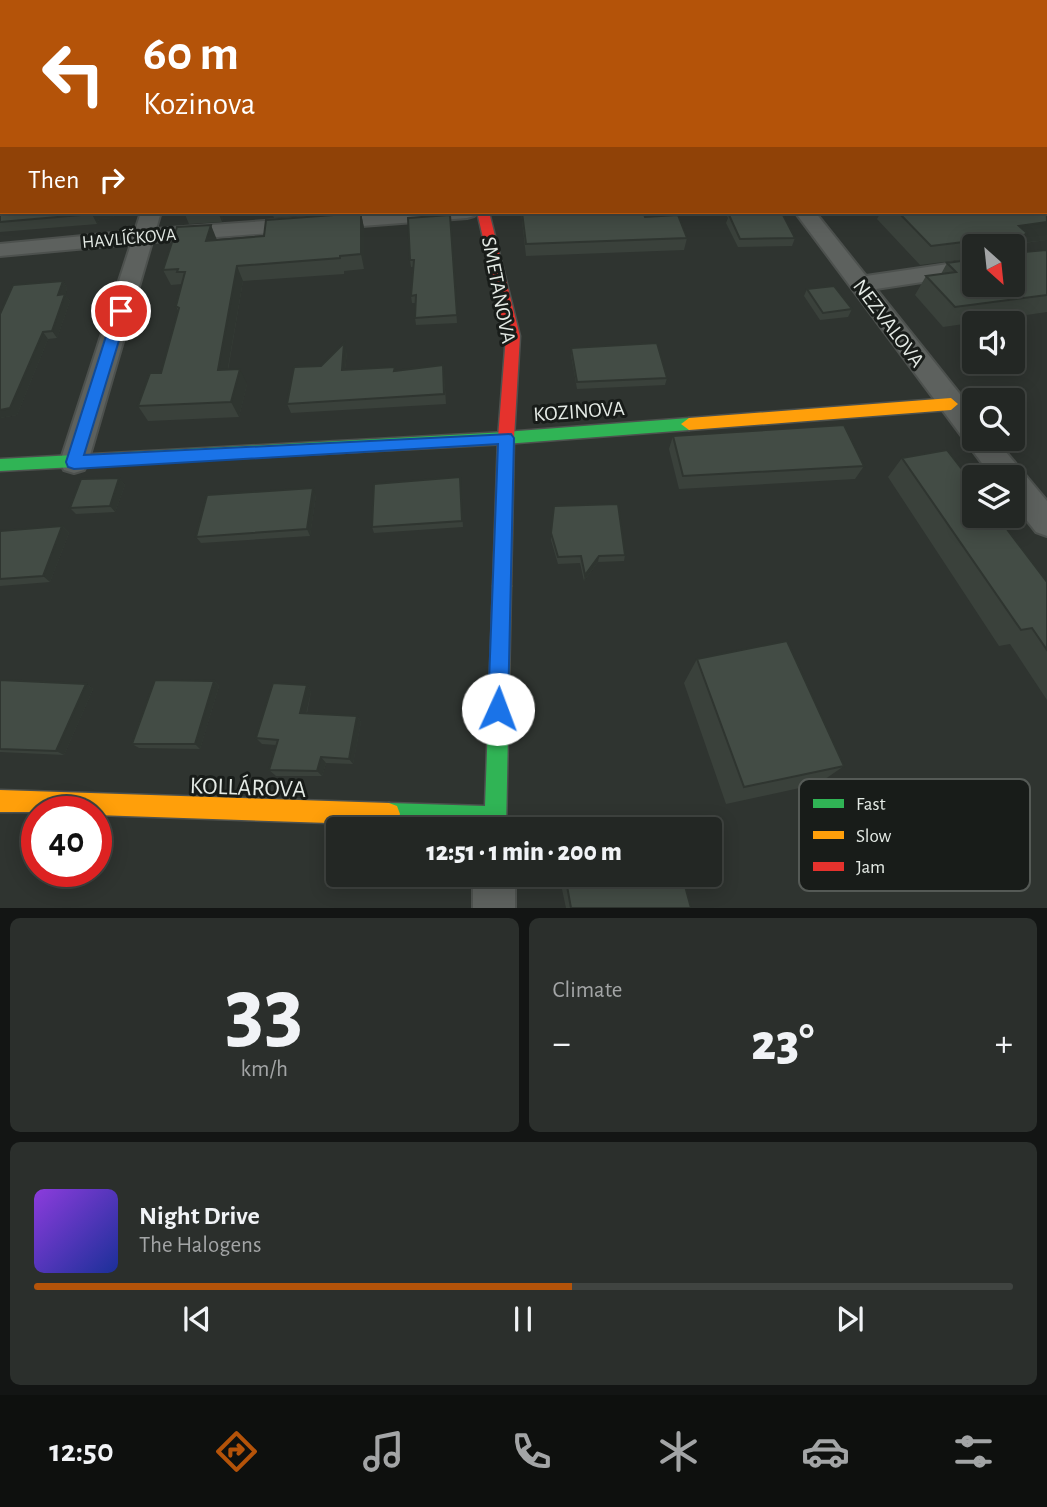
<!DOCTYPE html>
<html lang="en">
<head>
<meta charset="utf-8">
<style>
  body { margin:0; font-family:"Alegreya Sans",sans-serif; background:#2b2f2c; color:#f1f3f6; height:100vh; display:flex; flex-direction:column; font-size:26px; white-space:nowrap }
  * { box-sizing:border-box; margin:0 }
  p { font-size:23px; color:#a3a5a6 }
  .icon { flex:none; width:38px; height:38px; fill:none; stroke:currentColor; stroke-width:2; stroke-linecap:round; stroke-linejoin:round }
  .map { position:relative; height:908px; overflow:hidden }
  .drawer { display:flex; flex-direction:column; gap:10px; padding:10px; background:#131514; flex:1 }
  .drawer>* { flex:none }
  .guide { position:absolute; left:0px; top:0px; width:1048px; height:214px; box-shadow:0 4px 18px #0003,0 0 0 2px #404441; background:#b45309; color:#fff; overflow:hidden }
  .needle { width:46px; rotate:153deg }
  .buttons { position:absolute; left:962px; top:234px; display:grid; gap:14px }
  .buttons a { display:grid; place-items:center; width:63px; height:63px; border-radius:7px; background:#232724; box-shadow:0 4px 18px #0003,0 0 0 2px #404441; font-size:35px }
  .speed { position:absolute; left:21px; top:796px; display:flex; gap:14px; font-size:35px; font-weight:700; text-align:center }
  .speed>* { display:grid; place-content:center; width:91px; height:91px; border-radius:50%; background:#232724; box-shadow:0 4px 18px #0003,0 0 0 2px #404441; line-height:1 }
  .speed .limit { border:10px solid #d22; background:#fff; color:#111 }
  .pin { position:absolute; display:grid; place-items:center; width:60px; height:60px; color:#fff; margin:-30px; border:4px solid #fff; border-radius:50%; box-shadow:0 2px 7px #0007 }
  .me { position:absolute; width:77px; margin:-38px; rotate:2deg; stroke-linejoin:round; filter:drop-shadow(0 0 5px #0008) }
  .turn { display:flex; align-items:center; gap:24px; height:147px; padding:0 28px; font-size:32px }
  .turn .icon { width:91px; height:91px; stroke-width:2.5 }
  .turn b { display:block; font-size:49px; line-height:60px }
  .then { display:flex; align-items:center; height:66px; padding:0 28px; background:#0003; gap:14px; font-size:26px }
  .big { font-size:52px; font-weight:800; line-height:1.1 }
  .drawer .tile { flex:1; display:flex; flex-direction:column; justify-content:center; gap:10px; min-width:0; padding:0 24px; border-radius:10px; background:#2b2f2c }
  .drawer .dial { align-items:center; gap:0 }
  .dial b { font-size:91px; line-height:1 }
  .song { display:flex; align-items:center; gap:21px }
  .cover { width:84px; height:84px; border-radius:10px; background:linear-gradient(135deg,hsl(270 70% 55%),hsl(230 70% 35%)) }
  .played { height:7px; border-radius:4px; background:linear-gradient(90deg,#b45309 55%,#404441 55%) }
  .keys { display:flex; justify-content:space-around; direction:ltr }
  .heat { display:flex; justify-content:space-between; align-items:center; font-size:38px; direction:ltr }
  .drawer .tiles { flex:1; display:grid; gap:10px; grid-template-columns:1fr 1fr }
  .tile:last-child { grid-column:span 2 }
  .trip { position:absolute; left:326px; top:817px; width:396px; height:70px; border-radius:7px; background:#232724; box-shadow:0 4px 18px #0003,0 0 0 2px #404441; font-weight:800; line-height:70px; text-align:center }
  .tabs { display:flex; height:112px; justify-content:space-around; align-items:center; background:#0e100e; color:#a3a5a6 }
  .tabs .icon { width:49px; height:49px }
  .tabs .current { color:#b45309 }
  .tabs b { font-size:32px; color:#f1f3f6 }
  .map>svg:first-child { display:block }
</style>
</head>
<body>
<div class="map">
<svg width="1047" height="909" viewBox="0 0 1047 909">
  <rect width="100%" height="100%" fill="#2f3430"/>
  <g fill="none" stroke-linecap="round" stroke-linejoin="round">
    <g stroke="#4d514e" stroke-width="4">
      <path id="street" d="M350,0H391L349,2Z
        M0,13H2V21H0Z
        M0,91H2V101H0Z
        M1046,161H1047V173H1046Z
        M141,212H161L156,229L388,212H477L474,216L467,218L152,242L88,462L84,470L74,473L64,470L60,462L131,244L0,256V244L135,231Z
        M795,212H815L866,276L975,260V274L876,289L975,413V439H995L1047,501V536L1036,532L1013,503V478H993Z
        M473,875H515V909H473Z"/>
    </g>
    <g stroke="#4d514e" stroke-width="3">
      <path id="fast" d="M689,418L697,424L689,430L506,444L0,471V459L506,432Z
        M502,578L508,580L511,586L506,830L389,825L381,822L378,814L381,806L389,803L485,806L493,586L496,580Z"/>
    </g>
    <g stroke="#4d514e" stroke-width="3">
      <path id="slow" d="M951,398L958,404L951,410L689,430L681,424L689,418Z
        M0,790L389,803L397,806L400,814L397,822L389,825L96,815V812H0Z"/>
    </g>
    <g stroke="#4d514e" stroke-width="3">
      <path id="jam" d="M477,212H489L520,336L514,438L511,586L508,592L502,594L496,592L493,586L498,438L506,336Z"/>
    </g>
    <use href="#street" fill="#5d615e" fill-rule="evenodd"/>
    <use href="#fast" fill="#30b455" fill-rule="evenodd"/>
    <use href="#slow" fill="#ff9f0a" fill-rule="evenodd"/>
    <use href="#jam" fill="#e5322d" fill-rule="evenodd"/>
    <path stroke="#6a6e6c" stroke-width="2.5" stroke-dasharray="2 3.5" stroke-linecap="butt" d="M896,2L920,0"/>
  </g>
  <path fill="#3a413b" d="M20,0H136L105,2H21Z
    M571,0H603V2H572Z
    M0,104L2,212H115L113,218L99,219L97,224L0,232Z
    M184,212H224L222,222L189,224Z
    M272,212H356L274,218Z
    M521,212H643L645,217L687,238L684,250L526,256Z
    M725,212H772L795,238L792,246L738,247L726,223L728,218Z
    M881,212H1046L1047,240L1024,243L1025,252L1047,251V312L943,327L915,295L926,276L941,274L947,263L975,285L1013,247H975V258L920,265L877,219Z
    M361,213L364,228V269L344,271V274L243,281L228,370L247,384L239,417L148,421L138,406L161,373L178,311L176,306L182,284L171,285L163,270L217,240L264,236Z
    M450,215L457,323L416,325L415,318L416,303H412L411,296L413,267H411L410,260Z
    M63,281L67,288L65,295L70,301L57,338L48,339L17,415L0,418Z
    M807,289L852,309L848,317L820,320L804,296Z
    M571,348L667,378L665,385L577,389L571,355Z
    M347,352L345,370L396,371L444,375L446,404L291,413L287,404L321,366Z
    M673,436L864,466L855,479L679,489L669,449Z
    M902,458L1047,582V700L1010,644L999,646L888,477Z
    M460,477L463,527L374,533L372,527Z
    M119,478L125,485L115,512L76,514L70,508Z
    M316,495L310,536L201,543L196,537Z
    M554,506L625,555L624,561L598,562L584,581L580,563L558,564L551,540Z
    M62,526L69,533L50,582L0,586V531Z
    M697,659L844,766L818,784L726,804L684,683Z
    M0,680L86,684L93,689L64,755L0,752Z
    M214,681L219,686L200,749L139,748L132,744Z
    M307,685L311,692L307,713L357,716L361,722L353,764L326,763L322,776H276L269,770L276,745L262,744L256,738Z
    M559,875H682L691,908H566Z"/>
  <path fill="#2f3530" d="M93,212H115L113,218L99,219L97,224L92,214Z
    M218,212H224L222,222Z
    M361,213L364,228V269L361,254Z
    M1047,222V240L1020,243L1019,226Z
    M211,225L217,240L206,241Z
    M237,266L243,281L225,385L218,370Z
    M63,281L67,288L65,295L70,301L57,338L52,331L58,295Z
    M43,332L48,339L17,415L0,418V410Z
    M344,343L347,352L344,380L342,370Z
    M240,369L247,384L239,417L231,402Z
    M119,478L125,485L115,512L110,506Z
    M313,488L316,495L310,536L307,529Z
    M62,526L69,533L50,582L43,576Z
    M599,556L598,562L584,581L585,575Z
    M214,681L219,686L200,749L195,744Z
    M86,684L93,689L64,755L56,751Z
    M307,685L311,692L305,719L300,713Z
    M357,716L361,722L353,764L349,759Z
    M321,757L326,763L322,776L317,771Z"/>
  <path fill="#434c45" stroke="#2f3530" stroke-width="2" d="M170,0H351V2H169Z
    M948,0H1047V62L1046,2H921Z
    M1046,75H1047L1046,138Z
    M0,104H2V212H93L92,214L0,222Z
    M1046,180L1047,222L1019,226L1027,233L1023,236L1025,252L1046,250L1047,251V295L955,307L926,276L956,272L947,263L975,259V285H1013V247H989V239L931,246L898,212H1046Z
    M522,212H643L645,217L678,215L687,238L526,244Z
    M731,212L782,213L795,238L740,239L729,215H732Z
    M361,213V254L340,256V258L237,266L218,370L240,369L231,402L138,406L150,373H161L179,308L176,306L185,272H177L178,269L163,270L177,227L211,225L206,241L264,236L266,220Z
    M450,215L457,315L415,318L416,295L411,296L414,260H410L408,218Z
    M63,281L58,295L65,294L52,331L43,332L10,408L0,410V314L13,285Z
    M834,286L852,309L823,313L807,289Z
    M344,343L342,370L395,367L394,371L443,365L444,394L287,404L294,367L321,366Z
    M657,343L667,378L577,382L571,348Z
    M844,425L864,466L683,476L673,436Z
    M947,450L975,486V516H997L1047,582V650L1032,628L1021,630L902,458Z
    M460,477L462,521L372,527L374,484Z
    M119,478L110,506L70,508L81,479Z
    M313,488L307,529L196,537L207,495Z
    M618,504L625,555L599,556L585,575L581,556L558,557L551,533L554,506Z
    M62,526L43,576L0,579V531Z
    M787,641L844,766L744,787L697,659Z
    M0,680L86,684L56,751L0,749Z
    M155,680L214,681L195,744H132Z
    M273,683L307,685L300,713L357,716L349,759L321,757L317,771L269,770L278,740L256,738Z
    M565,875H682L691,908H571Z"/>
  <path fill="#1a73e8" stroke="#114b97" stroke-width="2" d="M121,307L128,311L84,455L511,434L514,438L508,709L505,717L498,720L491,717L488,709L498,444L74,469L68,467L66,462L114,311Z"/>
  <g text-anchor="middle" stroke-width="6" stroke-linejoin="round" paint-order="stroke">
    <g font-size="18" fill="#e4eae5" stroke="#181c19">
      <text transform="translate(129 238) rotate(-5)" y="6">HAVLÍČKOVA</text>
    </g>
    <g font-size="21" fill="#e4eae5" stroke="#181c19">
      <text transform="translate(499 290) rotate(79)" y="7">SMETANOVA</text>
      <text transform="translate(889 323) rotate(53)" y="7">NEZVALOVA</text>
      <text transform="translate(579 411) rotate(-4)" y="7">KOZINOVA</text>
    </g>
    <g font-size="24" fill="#e4eae5" stroke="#181c19">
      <text transform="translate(248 787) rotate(2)" y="8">KOLLÁROVA</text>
    </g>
  </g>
  <rect x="799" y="779" width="231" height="112" rx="10" fill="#181c19" stroke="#555a56" stroke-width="2"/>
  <rect x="813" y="799" width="31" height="9" fill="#30b455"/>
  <rect x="813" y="831" width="31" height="8" fill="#ff9f0a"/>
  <rect x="813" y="862" width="31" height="9" fill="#e5322d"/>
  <g font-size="19" fill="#e4eae5">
    <text x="856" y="810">Fast</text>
    <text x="856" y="842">Slow</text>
    <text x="856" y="873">Jam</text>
  </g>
</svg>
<div class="buttons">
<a><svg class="needle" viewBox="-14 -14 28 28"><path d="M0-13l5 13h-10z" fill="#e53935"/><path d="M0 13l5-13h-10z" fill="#a3a5a6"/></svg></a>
<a><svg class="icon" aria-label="sound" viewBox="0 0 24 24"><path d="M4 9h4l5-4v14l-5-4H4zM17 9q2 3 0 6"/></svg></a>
<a><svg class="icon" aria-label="search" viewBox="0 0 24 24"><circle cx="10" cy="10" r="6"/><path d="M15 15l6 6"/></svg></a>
<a><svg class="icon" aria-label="layers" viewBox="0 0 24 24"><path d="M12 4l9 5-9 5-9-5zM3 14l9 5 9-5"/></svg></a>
</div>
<div class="speed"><div class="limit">40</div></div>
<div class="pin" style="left:121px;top:311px;background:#d93025"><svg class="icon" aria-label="arrive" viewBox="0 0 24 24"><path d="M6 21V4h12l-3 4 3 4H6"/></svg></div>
<svg class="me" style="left:498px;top:709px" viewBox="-20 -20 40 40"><circle r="19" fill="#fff"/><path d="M0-13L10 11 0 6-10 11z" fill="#1a73e8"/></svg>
<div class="trip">12:51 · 1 min · 200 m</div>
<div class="guide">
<div class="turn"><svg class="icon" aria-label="left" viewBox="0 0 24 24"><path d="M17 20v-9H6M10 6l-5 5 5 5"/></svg><div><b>60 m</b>Kozinova</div></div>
<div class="then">Then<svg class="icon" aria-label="right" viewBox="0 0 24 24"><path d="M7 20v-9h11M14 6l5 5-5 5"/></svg></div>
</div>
</div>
<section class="drawer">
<div class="tiles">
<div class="tile dial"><b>33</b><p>km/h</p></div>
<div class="tile"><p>Climate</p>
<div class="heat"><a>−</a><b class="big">23°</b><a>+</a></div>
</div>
<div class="tile">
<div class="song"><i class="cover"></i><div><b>Night Drive</b><p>The Halogens</p></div></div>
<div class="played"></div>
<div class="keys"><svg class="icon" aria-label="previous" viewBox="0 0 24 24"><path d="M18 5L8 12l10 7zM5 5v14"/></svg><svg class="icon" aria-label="pause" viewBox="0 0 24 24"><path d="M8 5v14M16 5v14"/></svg><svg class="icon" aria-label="next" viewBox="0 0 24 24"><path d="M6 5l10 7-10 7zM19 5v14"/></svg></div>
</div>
</div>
</section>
<nav class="tabs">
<b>12:50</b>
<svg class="icon current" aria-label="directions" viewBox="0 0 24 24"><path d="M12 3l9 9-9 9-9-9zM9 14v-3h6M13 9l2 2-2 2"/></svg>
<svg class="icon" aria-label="music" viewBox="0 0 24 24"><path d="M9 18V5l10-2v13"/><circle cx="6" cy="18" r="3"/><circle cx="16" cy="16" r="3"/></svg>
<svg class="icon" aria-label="phone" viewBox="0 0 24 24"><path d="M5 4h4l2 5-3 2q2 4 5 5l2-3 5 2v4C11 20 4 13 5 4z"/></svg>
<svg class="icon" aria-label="climate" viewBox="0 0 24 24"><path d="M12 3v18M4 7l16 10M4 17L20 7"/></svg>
<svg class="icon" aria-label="car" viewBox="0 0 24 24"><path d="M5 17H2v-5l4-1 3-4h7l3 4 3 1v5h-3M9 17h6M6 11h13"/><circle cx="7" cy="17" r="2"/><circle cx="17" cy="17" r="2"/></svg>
<svg class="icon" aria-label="filters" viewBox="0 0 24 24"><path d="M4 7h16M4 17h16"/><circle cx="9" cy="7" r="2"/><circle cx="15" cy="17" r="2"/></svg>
</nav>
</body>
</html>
